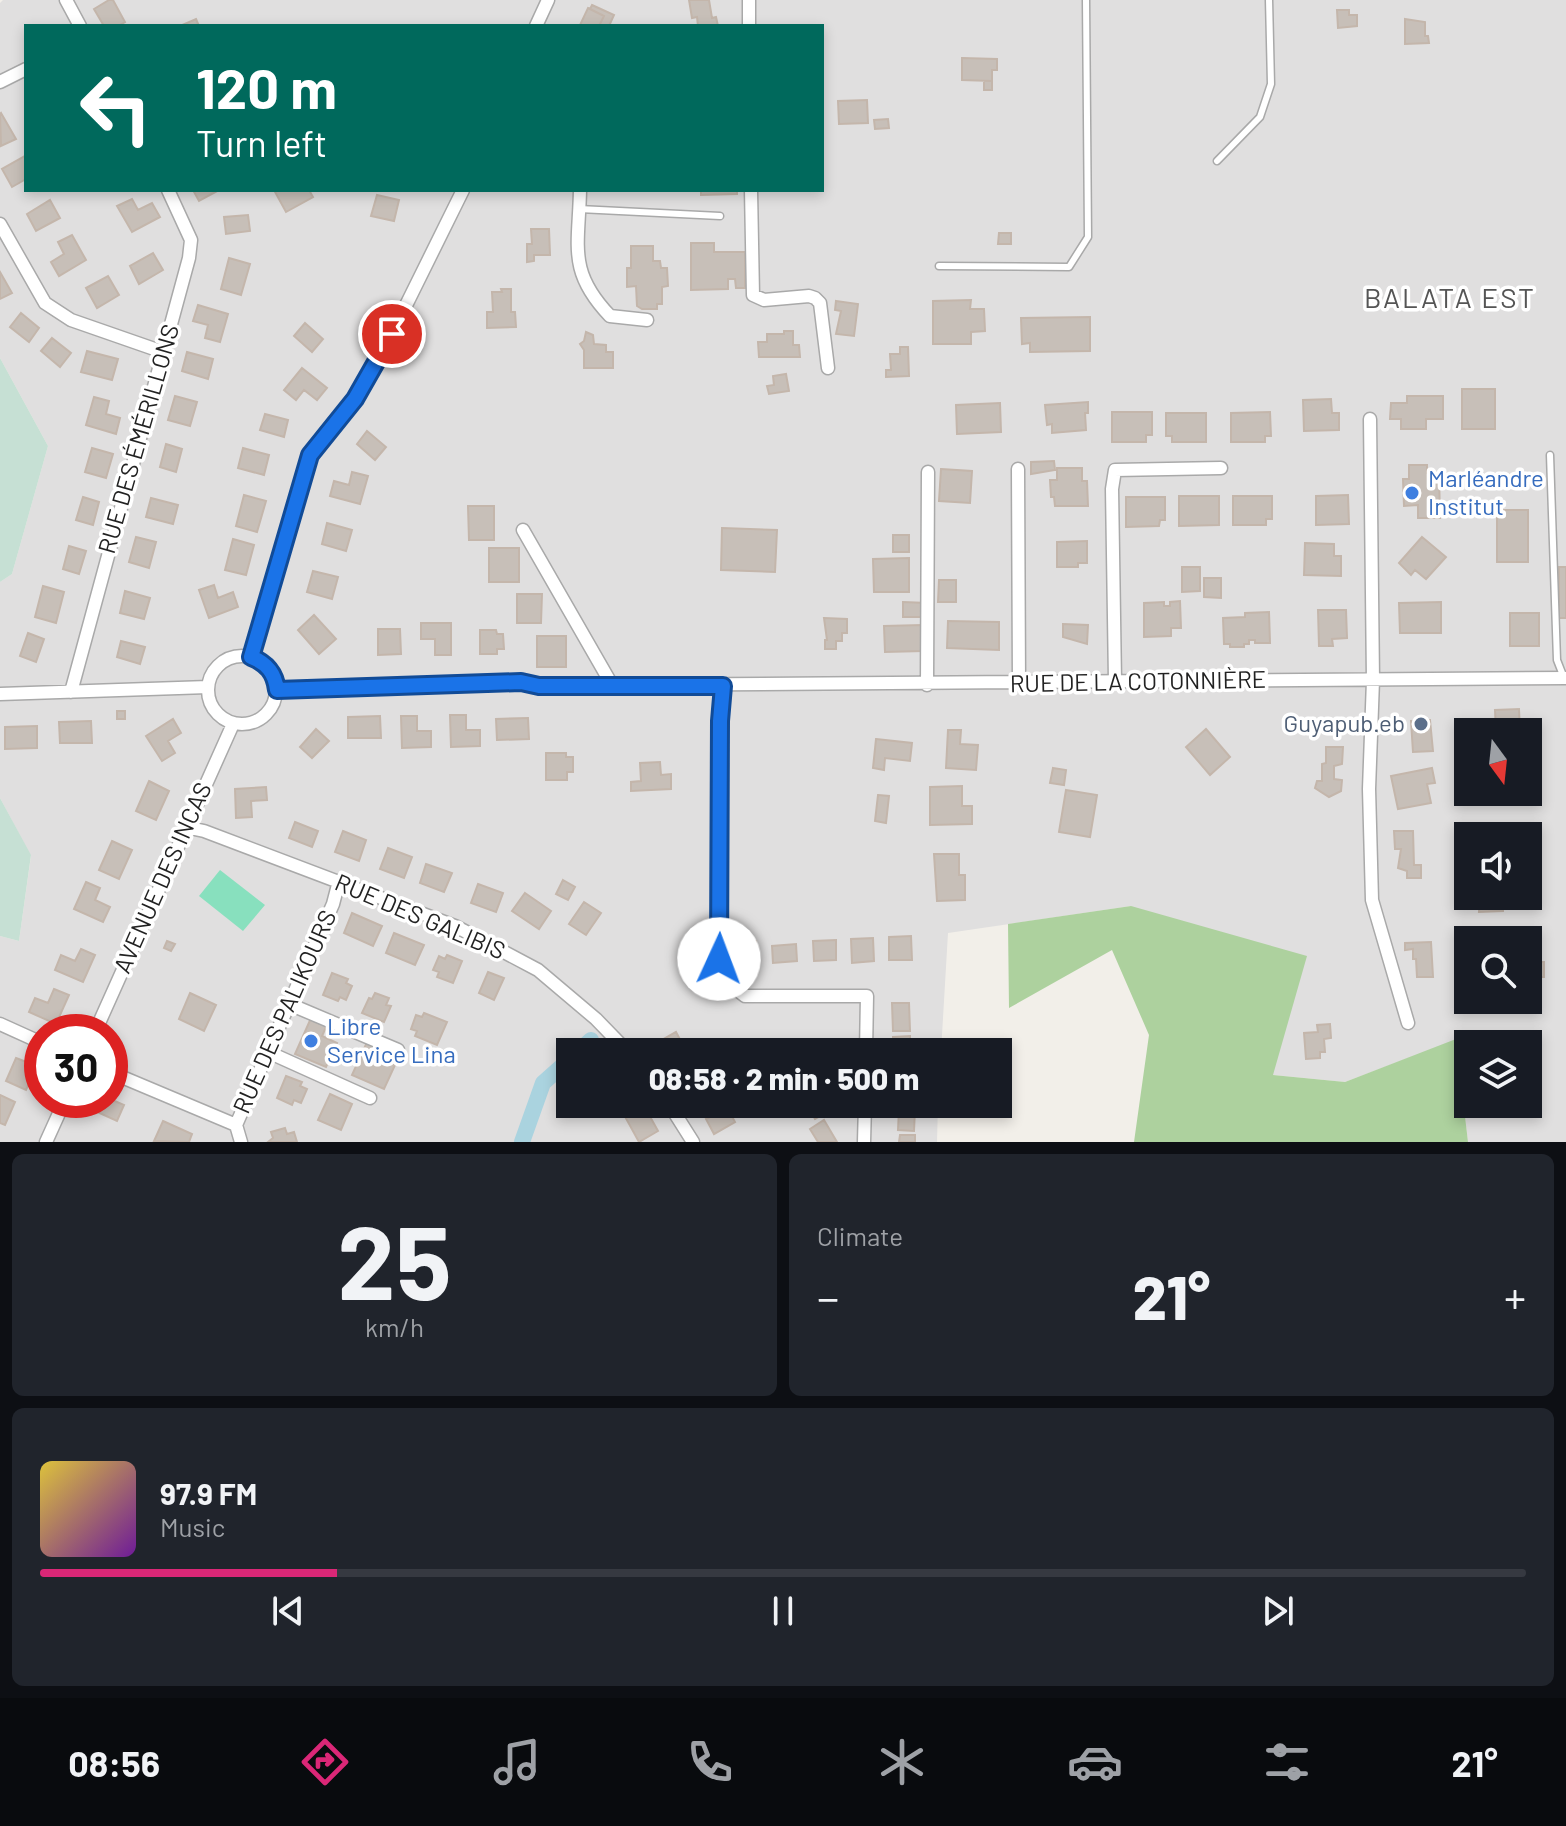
<!DOCTYPE html>
<html lang="en">
<head>
<meta charset="utf-8">
<style>
  body { margin:0; font-family:Barlow,sans-serif; background:#20242c; color:#f1f3f6; height:100vh; display:flex; flex-direction:column; font-size:30px; white-space:nowrap }
  * { box-sizing:border-box; margin:0 }
  p { font-size:26px; color:#9ea1a6 }
  .icon { flex:none; width:44px; height:44px; fill:none; stroke:currentColor; stroke-width:2; stroke-linecap:round; stroke-linejoin:round }
  .map { position:relative; height:1142px; overflow:hidden }
  .side { display:flex; flex-direction:column; gap:12px; padding:12px; background:#0d0f14; flex:1 }
  .side>* { flex:none }
  .top-card { position:absolute; left:24px; top:24px; width:800px; height:168px; border-radius:0px; box-shadow:0 4px 12px #0003; background:#00695c; color:#fff; overflow:hidden }
  .needle { width:52px; rotate:165deg }
  .buttons { position:absolute; left:1454px; top:718px; display:grid; gap:16px }
  .buttons a { display:grid; place-items:center; width:88px; height:88px; border-radius:0px; background:#171b24; box-shadow:0 4px 12px #0003; font-size:40px }
  .speed { position:absolute; left:24px; top:1014px; display:flex; gap:16px; font-size:40px; font-weight:700; text-align:center }
  .speed>* { display:grid; place-content:center; width:104px; height:104px; border-radius:50%; background:#171b24; box-shadow:0 4px 12px #0003; line-height:1 }
  .speed .limit { border:12px solid #d22; background:#fff; color:#111 }
  .pin { position:absolute; display:grid; place-items:center; width:68px; height:68px; color:#fff; margin:-34px; border:4px solid #fff; border-radius:50%; box-shadow:0 2px 8px #0007 }
  .me { position:absolute; width:88px; margin:-44px; rotate:2deg; stroke-linejoin:round; filter:drop-shadow(0 0 6px #0008) }
  .turn { display:flex; align-items:center; gap:28px; height:168px; padding:0 40px; font-size:36px }
  .turn .icon { width:104px; height:104px; stroke-width:2.5 }
  .turn b { display:block; font-size:56px; line-height:68px }
  .big { font-size:60px; font-weight:800; line-height:1.1 }
  .side .tile { flex:1; display:flex; flex-direction:column; justify-content:center; gap:12px; min-width:0; padding:0 28px; border-radius:12px; background:#20242c }
  .side .dial { align-items:center; gap:0 }
  .dial b { font-size:104px; line-height:1 }
  .song { display:flex; align-items:center; gap:24px }
  .cover { width:96px; height:96px; border-radius:12px; background:linear-gradient(135deg,hsl(50 70% 55%),hsl(280 70% 35%)) }
  .played { height:8px; border-radius:4px; background:linear-gradient(90deg,#db2777 20%,#363941 20%) }
  .keys { display:flex; justify-content:space-around; direction:ltr }
  .heat { display:flex; justify-content:space-between; align-items:center; font-size:44px; direction:ltr }
  .side .tiles { flex:1; display:grid; gap:12px; grid-template-columns:1fr 1fr }
  .tile:last-child { grid-column:span 2 }
  .trip { position:absolute; left:556px; top:1038px; width:456px; height:80px; border-radius:0px; background:#171b24; box-shadow:0 4px 12px #0003; font-weight:800; line-height:80px; text-align:center }
  .tab-bar { display:flex; height:128px; justify-content:space-around; align-items:center; background:#090b0e; color:#9ea1a6 }
  .tab-bar .icon { width:56px; height:56px }
  .tab-bar .on { color:#db2777 }
  .tab-bar b { font-size:36px; color:#f1f3f6 }
  .map>svg:first-child { display:block }
</style>
</head>
<body>
<div class="map">
<svg width="1566" height="1142" viewBox="0 0 1566 1142">
  <rect width="100%" height="100%" fill="#f2efe9"/>
  <path fill="#e0dfdf" fill-rule="evenodd" d="M3,0H1566V1142H1468L1456,1040L1345,1082L1273,1075L1131,906L948,933L941,1052H570V1104H938L937,1142H0V936L19,941L31,856L0,798V582L12,574L48,446L0,358V3ZM26,26H822V190H26ZM1468,732H1528V792H1468ZM1468,836H1528V896H1468ZM1468,940H1528V1000H1468ZM42,1032H110V1100H42ZM1468,1044H1528V1104H1468Z"/>
  <path fill="#add19e" d="M1131,906L1307,956L1273,1075L1345,1082L1456,1039L1468,1142H1134L1149,1035L1112,950L1009,1008L1008,924Z"/>
  <path fill="#c6e0d4" d="M0,358L48,446L12,574L0,582Z
    M0,798L31,855L19,941L0,936Z"/>
  <path fill="#88e0be" d="M220,870L265,905L243,931L199,896Z"/>
  <g fill="none" stroke-linecap="round" stroke-linejoin="round">
    <path stroke="#aad3df" stroke-width="16" d="M578,1052L591,1040
      M522,1142L543,1083L570,1059"/>
  </g>
  <path fill="#c7bfb8" stroke="#c4b6ab" stroke-width="2" d="M109,0H113L125,22L118,26H104L94,9Z
    M689,0H709L712,18L716,17L718,26H698L697,17L692,18Z
    M592,5L614,15L609,26H599L604,16L590,9Z
    M588,8L604,16L599,26L580,25Z
    M1337,10H1349V15H1357V26L1338,28Z
    M196,19L199,26H180Z
    M1405,19L1425,22V36H1428L1429,43L1405,44Z
    M962,58L997,59V70H992V81L962,80Z
    M984,81H992V90H984Z
    M867,100L868,123L839,124L838,101Z
    M1,113L16,139L1,146L0,114Z
    M888,119L889,128L875,129L874,120Z
    M25,156L26,179L12,187L2,169Z
    M193,190H219L199,201Z
    M274,190H309L313,197L286,212Z
    M701,190H737V194L701,195Z
    M377,195L399,200L394,221L371,216Z
    M132,199L138,210L152,203L160,217L132,232L117,206Z
    M50,200L60,218L36,231L27,214Z
    M248,215L250,231L226,234L224,217Z
    M531,229H549L550,255H534V261L527,262V244H532Z
    M999,233H1011V244H998Z
    M72,235L86,260L59,276L51,262L64,254L58,242Z
    M691,243H714V252H745V288H736L735,279H728V289L691,290Z
    M631,246H653V261H660L661,268H667L668,286L662,287V304H657V309H642L637,306L636,286L627,287V268H631Z
    M153,253L163,270L139,284L130,266Z
    M229,258L250,264L241,295L221,289Z
    M0,272L12,293L0,299Z
    M108,276L119,295L97,308L86,288Z
    M501,289H511V312H515L516,327L487,328V312H493L492,292H502Z
    M971,300L970,309H984L985,331L971,332V344H933V301Z
    M836,301L858,304L854,336L836,334L841,311L835,310Z
    M198,305L228,314L220,342L205,338L208,325L193,321Z
    M21,313L39,328L29,342L10,327Z
    M1090,317V351L1030,352V343L1022,344L1021,318Z
    M305,323L323,339L312,352L294,336Z
    M784,331H793V345H799L800,357H759L758,342H767V334H784Z
    M586,332L593,335L594,344L606,345V352H613V368H584V350L580,344L584,341Z
    M52,338L71,353L60,367L41,351Z
    M900,347H908L909,376L886,377V370H891L890,354H900Z
    M87,351L118,359L112,380L81,372Z
    M187,352L213,359L208,379L182,371Z
    M302,368L327,388L317,400L304,390L296,400L284,390Z
    M786,374L789,391L769,394L767,386L774,385L773,376Z
    M1462,389H1495V429H1462Z
    M175,396L197,402L190,426L168,420Z
    M1407,396H1443V419H1426V429H1401V419H1390L1391,403H1407Z
    M94,397L109,401L106,414L120,418L116,434L86,425Z
    M1331,399L1332,413H1339V430L1304,431L1303,400Z
    M1088,402V413H1085L1086,430L1052,433V424L1047,425L1045,405Z
    M1000,403L1001,432L957,434L956,405Z
    M1112,412H1152V435H1146V442H1112Z
    M1270,412L1271,436H1265V442H1231V413Z
    M1166,413H1206V442H1172V436H1166Z
    M265,414L288,420L284,437L260,430Z
    M367,431L386,447L375,460L357,444Z
    M166,444L182,449L176,472L160,467Z
    M92,448L113,454L106,478L85,472Z
    M243,448L269,455L264,475L238,468Z
    M1054,461L1055,470L1031,474V462Z
    M1409,465H1427V473L1439,472L1440,518H1418V505L1404,506L1403,479H1409Z
    M1057,468H1082V481H1087L1088,506H1055L1054,497H1051L1050,480H1057Z
    M941,469L972,471L970,503L939,501Z
    M352,472L368,476L360,504L330,496L334,481L349,485Z
    M244,495L266,501L257,532L236,526Z
    M1348,495L1349,524L1316,525V496Z
    M1179,496H1219V525L1179,526Z
    M1233,496H1272V519H1266V525H1233Z
    M83,497L99,502L93,525L76,520Z
    M1126,497H1165V520H1160L1159,526L1126,527Z
    M151,498L178,505L173,524L146,517Z
    M468,506H494V540H469Z
    M1497,510H1528V562H1497Z
    M327,523L352,530L346,551L322,544Z
    M722,528L777,530L775,572L721,570Z
    M893,535H909V552H893Z
    M136,537L156,542L149,568L129,562Z
    M1422,537L1446,557L1426,579L1415,570L1411,575L1399,563Z
    M233,539L254,545L246,575L225,570Z
    M1087,541V563H1078V567H1057V542Z
    M1305,543L1334,544V556H1341V576L1304,575Z
    M69,546L86,551L79,574L63,569Z
    M489,548H519V582H489Z
    M909,558V592H874L873,559Z
    M1182,567H1200V591L1182,592Z
    M1559,567H1566V618H1559Z
    M313,571L338,577L332,599L307,592Z
    M1204,578H1221V598L1204,597Z
    M939,580H956V602H938Z
    M214,585L218,598L233,592L238,607L209,618L199,590Z
    M43,586L64,592L56,623L35,617Z
    M125,591L150,598L144,619L120,613Z
    M517,594H542L541,623H517Z
    M1180,601L1181,628H1171V636L1144,637V603L1164,602V606H1170V602Z
    M903,602L927,603L926,617H903Z
    M1441,602V633H1400L1399,603Z
    M1318,610H1346L1347,638L1332,639L1333,646H1319Z
    M1269,612L1270,643H1255V640H1249V644H1244V647H1230V644H1224L1223,618L1245,617V613Z
    M1510,613H1539V646H1510Z
    M314,615L336,639L319,654L298,630Z
    M824,618L847,619V633H842V641H836V649H825V640H827Z
    M948,621L999,622V650L947,648Z
    M421,623H451V655H435V639H421Z
    M1063,624L1088,625L1087,644L1063,637Z
    M922,625L923,651L885,652L884,626Z
    M378,629H400L401,654L378,655Z
    M480,630H496L497,634H503L504,649H497V654H480Z
    M28,633L44,639L36,662L20,656Z
    M537,636H566V667H537Z
    M121,641L145,647L140,664L117,657Z
    M1519,709L1520,732H1496L1495,710Z
    M117,711H125V719H117Z
    M450,715H466V730H480V746L451,747Z
    M380,716L381,738H348V717Z
    M401,716H417V731H431V747L402,748Z
    M528,718L529,739L497,740L496,719Z
    M173,719L181,733L168,741L175,753L162,761L146,736Z
    M1430,720L1433,751L1413,752L1411,721Z
    M91,721L92,743H60L59,722Z
    M37,726V748L5,749V727Z
    M316,729L329,741L312,758L300,747Z
    M1206,729L1230,757L1210,775L1186,747Z
    M948,730H961L960,744L978,745L976,770L946,768Z
    M876,739L912,743L910,761L885,758L884,770L873,768Z
    M1326,747H1343L1342,764L1334,766V779L1342,780L1341,791L1329,797L1315,788L1317,781H1322V764L1326,763Z
    M546,753H566V757H573V772H567V780H546Z
    M660,762L661,775L671,774V789L631,791V782L641,781L640,763Z
    M1053,768L1066,770L1064,785L1050,783Z
    M1432,768L1435,783L1427,784L1431,803L1398,809L1391,776Z
    M149,781L169,791L156,820L136,811Z
    M962,786V806H972V824L930,825V787Z
    M266,787L267,800L251,801L252,817L236,818L235,789Z
    M1066,790L1097,795L1090,837L1059,832Z
    M878,795L889,796L886,823L875,821Z
    M295,822L318,831L312,847L289,838Z
    M343,831L366,840L359,861L335,852Z
    M1394,831H1413L1414,865H1421V878H1407V871L1398,868L1401,849H1395Z
    M112,841L132,850L119,879L99,870Z
    M388,848L412,857L404,878L380,869Z
    M934,854H959V875H965V900L937,901Z
    M426,864L452,873L444,892L420,883Z
    M563,880L575,887L568,900L556,894Z
    M86,882L100,888L95,900L110,907L103,922L74,909Z
    M478,884L503,893L496,912L471,903Z
    M525,893L551,911L539,929L512,911Z
    M1480,896H1491V903L1503,905V911L1479,912Z
    M584,902L601,913L586,935L569,924Z
    M352,913L382,926L373,946L344,933Z
    M394,933L424,945L415,965L386,953Z
    M911,936L912,960H889V937Z
    M873,938L874,961L852,963L851,939Z
    M836,940V960L814,961L813,941Z
    M167,941L175,944L171,951L164,948Z
    M756,941L757,964L737,965V942Z
    M1431,942L1433,977H1417L1416,959H1413V949L1405,950V943Z
    M796,944L797,961L773,963L772,946Z
    M694,947L712,948L710,982L691,981Z
    M81,949L95,955L83,982L55,970L61,955L75,961Z
    M447,955L462,961L453,983L437,977L439,972L433,970L439,956L445,959Z
    M1528,962H1544V977H1535V979H1541V995H1528Z
    M488,972L504,978L494,1000L479,993Z
    M332,973L348,979L346,983L352,986L346,1000L340,997L338,1001L323,995Z
    M54,989L69,995L56,1024L29,1012L35,998L48,1003Z
    M190,993L216,1005L204,1031L179,1019Z
    M375,993L389,998L386,1005L391,1006L384,1022L362,1013L369,998L372,999Z
    M892,1003H909L910,1031H893Z
    M424,1013L447,1022L437,1045L415,1036L417,1031L411,1029L416,1015L422,1017Z
    M311,1018L327,1025L322,1036L337,1043L326,1067L295,1054Z
    M1330,1024L1331,1038L1324,1039L1325,1052H1320V1058L1306,1059L1304,1033L1318,1032L1317,1025Z
    M676,1032L684,1047L676,1052H659L655,1044Z
    M910,1036V1052H893V1037Z
    M368,1040L384,1047L379,1058L395,1065L384,1089L352,1075Z
    M16,1058L37,1066L26,1090L6,1081Z
    M286,1076L302,1082L300,1086L307,1089L301,1103L294,1100L292,1105L277,1098Z
    M330,1094L352,1104L341,1130L318,1120Z
    M0,1095L15,1102L5,1125L0,1123Z
    M110,1099L124,1105L117,1121L95,1111L100,1100Z
    M640,1104H643L658,1131L639,1142L623,1113Z
    M720,1104L723,1110L727,1107L735,1122L714,1134L706,1119L710,1117L707,1112Z
    M806,1104H828L831,1110L815,1119Z
    M899,1109H915L914,1131L898,1130Z
    M824,1120L837,1142H818L810,1129Z
    M163,1121L192,1134L189,1142L154,1141Z
    M285,1128L287,1134L294,1132L297,1142H268L273,1138L271,1132Z
    M900,1135H915V1142H899Z"/>
  <g fill="none" stroke-linecap="round" stroke-linejoin="round">
    <g stroke="#a9a9a9" stroke-width="9">
      <path id="lane" d="M1217,161L1260,117L1271,84L1269,0
        M579,209L720,216
        M939,266L1069,267L1088,237L1086,0
        M1550,455L1557,660L1564,678"/>
    </g>
    <g stroke="#a9a9a9" stroke-width="15">
      <path id="street" d="M66,0L80,26
        M749,0V26
        M536,26L548,0
        M0,82L26,69
        M580,190C579,246 567,271 610,316L647,320
        M751,190L753,295L764,300L809,296L815,298L820,303L828,368
        M0,224L45,303L71,320L163,352
        M1370,419L1373,680L1369,789L1372,900L1408,1023
        M1018,469L1019,684
        M523,530L612,685L1566,678
        M208 690a34 34 0 1 1 68 0a34 34 0 1 1-68 0Z
        M251,657L310,455L355,399L378,362L463,190
        M1115,681L1112,489L1115,470L1221,468
        M927,685L928,472
        M723,686L720,721V943L718,975L745,996H867L866,1052
        M277,690L521,682L539,686L612,685
        M71,692L189,258L191,240L168,190
        M0,694L208,687
        M185,827L204,831L455,926L538,970L596,1019L628,1052
        M289,1004L398,1050
        M0,1024L42,1043
        M95,1032L233,724
        M268,1052L370,1098
        M110,1072L236,1125
        M669,1104L693,1142
        M46,1142L65,1100
        M241,1142L236,1125L333,904L339,881
        M864,1142L865,1104"/>
    </g>
    <use href="#lane" stroke="#fff" stroke-width="6"/>
    <use href="#street" stroke="#fff" stroke-width="12"/>
  </g>
  <g fill="none" stroke-linecap="round" stroke-linejoin="round">
    <g stroke="#114b97" stroke-width="20">
      <path id="route" d="M392,334L355,399L310,455L251,657C267,663 275,673 277,690L521,682L539,686H723L720,721L719,959"/>
    </g>
    <use href="#route" stroke="#1a73e8" stroke-width="14"/>
  </g>
  <g fill="#3f7fe0" stroke="#fff" stroke-width="3">
    <circle cx="1412" cy="493" r="8"/>
    <circle cx="311" cy="1041" r="8"/>
  </g>
  <circle fill="#5c6f8a" stroke="#fff" stroke-width="3" cx="1421" cy="724" r="8"/>
  <g text-anchor="middle" stroke-width="7" stroke-linejoin="round" paint-order="stroke">
    <g font-size="24" fill="#222" stroke="#fff">
      <text transform="translate(139 439) rotate(-74)" y="8">RUE DES ÉMÉRILLONS</text>
      <text transform="translate(1138 682) rotate(-1)" y="8">RUE DE LA COTONNIÈRE</text>
      <text transform="translate(163 878) rotate(-66)" y="8">AVENUE DES INCAS</text>
      <text transform="translate(420 917) rotate(23)" y="8">RUE DES GALIBIS</text>
      <text transform="translate(285 1012) rotate(-66)" y="8">RUE DES PALIKOURS</text>
    </g>
    <g font-size="24" fill="#366cbe" stroke="#fff" text-anchor="start">
      <text x="1428" y="487">Marléandre<tspan x="1428" dy="28">Institut</tspan></text>
      <text x="327" y="1035">Libre<tspan x="327" dy="28">Service Lina</tspan></text>
    </g>
    <g font-size="24" fill="#4e5e75" stroke="#fff" text-anchor="end">
      <text x="1405" y="732">Guyapub.eb</text>
    </g>
    <g font-size="28" letter-spacing="2" fill="#555" stroke="#fff">
      <text x="1450" y="308">BALATA EST</text>
    </g>
  </g>
</svg>
<div class="buttons">
<a><svg class="needle" viewBox="-14 -14 28 28"><path d="M0-13l5 13h-10z" fill="#e53935"/><path d="M0 13l5-13h-10z" fill="#9ea1a6"/></svg></a>
<a><svg class="icon" aria-label="sound" viewBox="0 0 24 24"><path d="M4 9h4l5-4v14l-5-4H4zM17 9q2 3 0 6"/></svg></a>
<a><svg class="icon" aria-label="search" viewBox="0 0 24 24"><circle cx="10" cy="10" r="6"/><path d="M15 15l6 6"/></svg></a>
<a><svg class="icon" aria-label="layers" viewBox="0 0 24 24"><path d="M12 4l9 5-9 5-9-5zM3 14l9 5 9-5"/></svg></a>
</div>
<div class="speed"><div class="limit">30</div></div>
<div class="pin" style="left:392px;top:334px;background:#d93025"><svg class="icon" aria-label="arrive" viewBox="0 0 24 24"><path d="M6 21V4h12l-3 4 3 4H6"/></svg></div>
<svg class="me" style="left:719px;top:959px" viewBox="-20 -20 40 40"><circle r="19" fill="#fff"/><path d="M0-13L10 11 0 6-10 11z" fill="#1a73e8"/></svg>
<div class="trip">08:58 · 2 min · 500 m</div>
<div class="top-card">
<div class="turn"><svg class="icon" aria-label="left" viewBox="0 0 24 24"><path d="M17 20v-9H6M10 6l-5 5 5 5"/></svg><div><b>120 m</b>Turn left</div></div>
</div>
</div>
<section class="side">
<div class="tiles">
<div class="tile dial"><b>25</b><p>km/h</p></div>
<div class="tile"><p>Climate</p>
<div class="heat"><a>−</a><b class="big">21°</b><a>+</a></div>
</div>
<div class="tile">
<div class="song"><i class="cover"></i><div><b>97.9 FM</b><p>Music</p></div></div>
<div class="played"></div>
<div class="keys"><svg class="icon" aria-label="previous" viewBox="0 0 24 24"><path d="M18 5L8 12l10 7zM5 5v14"/></svg><svg class="icon" aria-label="pause" viewBox="0 0 24 24"><path d="M8 5v14M16 5v14"/></svg><svg class="icon" aria-label="next" viewBox="0 0 24 24"><path d="M6 5l10 7-10 7zM19 5v14"/></svg></div>
</div>
</div>
</section>
<nav class="tab-bar">
<b>08:56</b>
<svg class="icon on" aria-label="directions" viewBox="0 0 24 24"><path d="M12 3l9 9-9 9-9-9zM9 14v-3h6M13 9l2 2-2 2"/></svg>
<svg class="icon" aria-label="music" viewBox="0 0 24 24"><path d="M9 18V5l10-2v13"/><circle cx="6" cy="18" r="3"/><circle cx="16" cy="16" r="3"/></svg>
<svg class="icon" aria-label="phone" viewBox="0 0 24 24"><path d="M5 4h4l2 5-3 2q2 4 5 5l2-3 5 2v4C11 20 4 13 5 4z"/></svg>
<svg class="icon" aria-label="climate" viewBox="0 0 24 24"><path d="M12 3v18M4 7l16 10M4 17L20 7"/></svg>
<svg class="icon" aria-label="car" viewBox="0 0 24 24"><path d="M5 17H2v-5l4-1 3-4h7l3 4 3 1v5h-3M9 17h6M6 11h13"/><circle cx="7" cy="17" r="2"/><circle cx="17" cy="17" r="2"/></svg>
<svg class="icon" aria-label="filters" viewBox="0 0 24 24"><path d="M4 7h16M4 17h16"/><circle cx="9" cy="7" r="2"/><circle cx="15" cy="17" r="2"/></svg>
<b>21°</b>
</nav>
</body>
</html>
